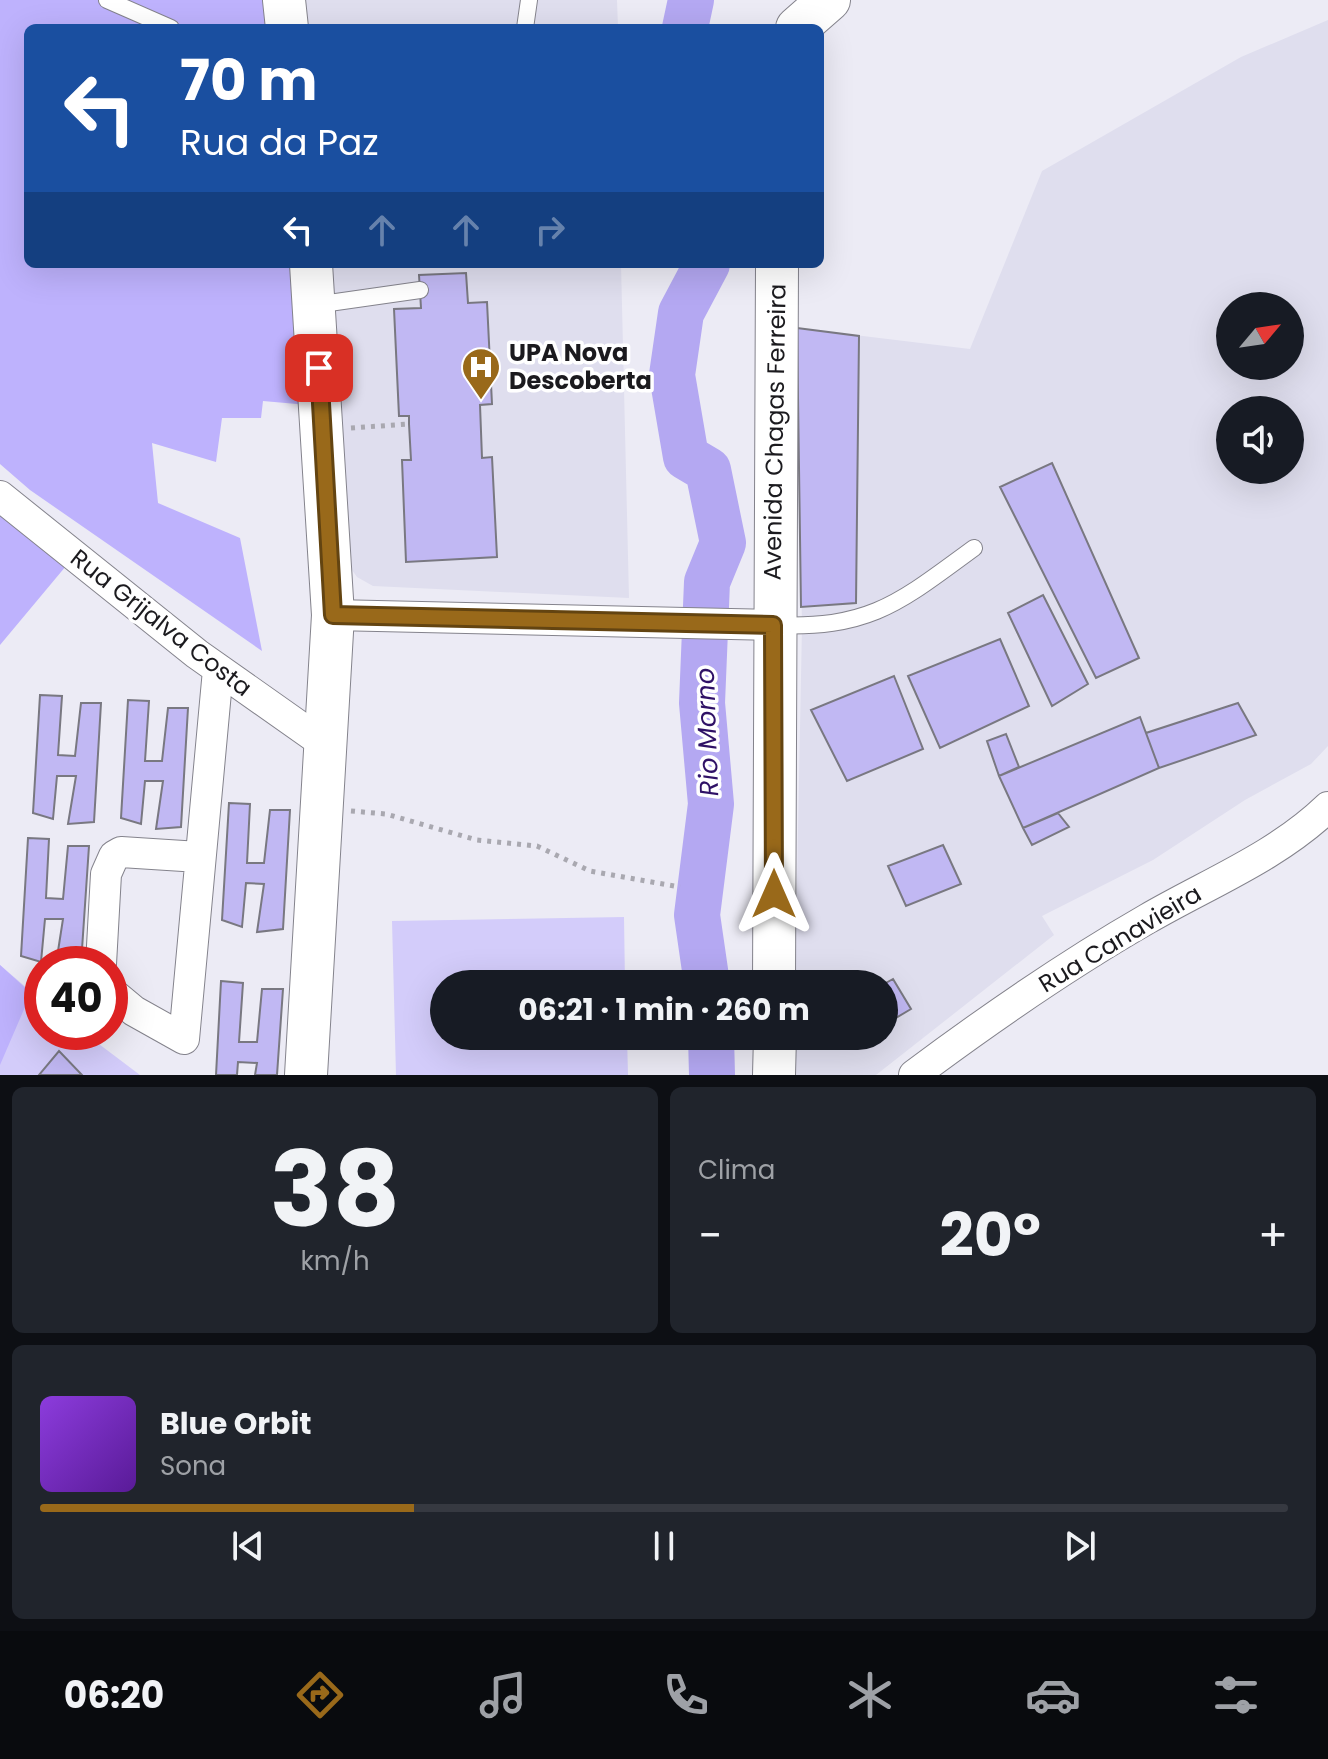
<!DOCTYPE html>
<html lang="pt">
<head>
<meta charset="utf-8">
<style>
  body { margin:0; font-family:Poppins,sans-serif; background:#20242c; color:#f1f3f6; height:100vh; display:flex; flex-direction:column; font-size:30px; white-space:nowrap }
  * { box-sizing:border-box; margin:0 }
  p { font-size:26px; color:#9ea1a6 }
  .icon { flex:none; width:44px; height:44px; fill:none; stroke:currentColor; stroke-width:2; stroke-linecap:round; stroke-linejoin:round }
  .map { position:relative; height:1075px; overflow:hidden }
  .drawer { display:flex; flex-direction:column; gap:12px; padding:12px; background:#0d0f14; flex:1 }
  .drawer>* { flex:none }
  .top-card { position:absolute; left:24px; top:24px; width:800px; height:244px; border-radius:12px; box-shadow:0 8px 32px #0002; background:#1a4fa0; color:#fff; overflow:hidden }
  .needle { width:52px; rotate:61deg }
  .fabs { position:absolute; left:1216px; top:292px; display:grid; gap:16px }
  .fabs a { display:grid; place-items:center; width:88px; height:88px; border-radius:50%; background:#171b24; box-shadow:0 8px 32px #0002; font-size:40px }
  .speed { position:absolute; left:24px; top:946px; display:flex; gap:16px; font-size:40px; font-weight:700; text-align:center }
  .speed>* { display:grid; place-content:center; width:104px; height:104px; border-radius:50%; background:#171b24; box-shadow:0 8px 32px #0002; line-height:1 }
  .speed .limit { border:12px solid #d22; background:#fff; color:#111 }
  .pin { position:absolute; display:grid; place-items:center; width:68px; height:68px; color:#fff; margin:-34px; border-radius:16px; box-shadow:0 4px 12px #0006 }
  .me { position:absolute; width:88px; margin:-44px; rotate:0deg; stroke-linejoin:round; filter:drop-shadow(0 0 6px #0008) }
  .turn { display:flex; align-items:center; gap:28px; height:168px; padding:0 24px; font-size:36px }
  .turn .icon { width:104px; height:104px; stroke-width:2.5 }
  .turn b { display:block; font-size:56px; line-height:68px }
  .lanes { display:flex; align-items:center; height:76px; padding:0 24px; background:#0003; justify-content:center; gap:40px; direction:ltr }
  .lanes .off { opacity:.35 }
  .big { font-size:60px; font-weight:700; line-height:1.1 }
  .drawer .card { flex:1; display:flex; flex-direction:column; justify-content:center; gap:12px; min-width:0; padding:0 28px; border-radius:12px; background:#20242c }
  .drawer .dial { align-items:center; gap:0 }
  .dial b { font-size:104px; line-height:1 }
  .song { display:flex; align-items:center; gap:24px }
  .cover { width:96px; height:96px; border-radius:12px; background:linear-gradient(135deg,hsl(270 70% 55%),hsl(270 70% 35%)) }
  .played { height:8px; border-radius:4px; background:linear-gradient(90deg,#99691a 30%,#363941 30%) }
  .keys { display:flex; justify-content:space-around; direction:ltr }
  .heat { display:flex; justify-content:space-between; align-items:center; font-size:44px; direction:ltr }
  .drawer .tiles { flex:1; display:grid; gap:12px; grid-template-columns:1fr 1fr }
  .card:last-child { grid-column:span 2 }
  .trip { position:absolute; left:430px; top:970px; width:468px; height:80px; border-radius:40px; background:#171b24; box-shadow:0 8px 32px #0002; font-weight:700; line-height:80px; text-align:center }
  .tabs { display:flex; height:128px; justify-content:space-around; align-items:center; background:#090b0e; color:#9ea1a6 }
  .tabs .icon { width:56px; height:56px }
  .tabs .selected { color:#99691a }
  .tabs b { font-size:36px; color:#f1f3f6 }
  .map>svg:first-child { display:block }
</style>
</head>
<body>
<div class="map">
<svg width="1328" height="1075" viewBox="0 0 1328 1075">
  <rect width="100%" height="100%" fill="#ecebf5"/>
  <path fill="#dfdeee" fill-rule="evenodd" d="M301,0H617L618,28H304Z
    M1328,20V746L1311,764L1245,800L1153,860L1042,916L1054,935L876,1075H793L794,1036H884V984H795L802,626L797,328L970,349L1042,171L1241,57ZM1230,306H1290V366H1230ZM1230,410H1290V470H1230Z
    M329,264H621L629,598L373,586L357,577L352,570Z"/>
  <path fill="#d3ccfa" d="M624,917L625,984H444V1036H627L628,1075H396L392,921Z
    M0,965L42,1001V1032H83L140,1075H0Z"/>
  <path fill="#beb2fd" d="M0,0H275L278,28H28V264H297L308,405L263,401L261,418H222L216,462L152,443L158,503L240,538L262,651L30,490L0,464Z
    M0,514L66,566L0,645Z
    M0,965L31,993L0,1065Z"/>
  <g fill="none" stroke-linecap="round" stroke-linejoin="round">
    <path stroke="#b4a8f2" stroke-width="46" d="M685,28L691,0
      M707,984L697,915L711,804L702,703L707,582L723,543L708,470L686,457L672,375L681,313L707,264
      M711,1036L712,1075"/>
  </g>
  <path fill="#c1b8f3" stroke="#797881" stroke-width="2" d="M466,273L468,303L487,302L492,404L480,405L482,458L492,457L497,557L406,562L402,460H411L409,424V416H399L394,309L421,308L419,275Z
    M797,328L859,336L856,603L801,607Z
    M1052,463L1139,658L1096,678L1000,487Z
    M1043,595L1088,684L1052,706L1008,613Z
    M1000,639L1029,706L940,748L908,676Z
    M894,676L923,749L847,781L811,710Z
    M40,695L62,696L58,755L75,756L81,703H101L94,822L68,824L76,776H57L53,819L33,813Z
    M128,700L149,701L145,761H162L168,708H188L181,827L156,829L163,781H145L141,824L121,818Z
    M1238,703L1256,735L1159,768L1146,733Z
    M1140,717L1159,768L1023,828L999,776Z
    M1006,734L1019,767L999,776L987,741Z
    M229,803L250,804L247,863H264L270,810H290L283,929L257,932L264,884L246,883L242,927L222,920Z
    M1058,813L1069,827L1032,845L1023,828Z
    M28,838L49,839L46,898L63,899L68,846H89L81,964H56L63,919H45L41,962L21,956Z
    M943,845L961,884L906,906L888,866Z
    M893,979L911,1009L884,1025V984Z
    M221,981L243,983L239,1042H257L262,989H283L277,1075H255L257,1063L238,1062L237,1075H216Z
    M59,1051L82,1075H39Z"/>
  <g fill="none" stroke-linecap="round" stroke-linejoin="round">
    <g stroke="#84838c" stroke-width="18">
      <path id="lane" d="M107,0L171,28
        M525,28L529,0
        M315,305L420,290
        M775,625C871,629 900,602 974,548"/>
    </g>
    <g stroke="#84838c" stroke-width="32">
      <path id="street" d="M0,496L197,654L326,745
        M333,615L773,625
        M101,964L106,874L114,856L121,852L199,857
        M110,991L134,1011L184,1039L218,670
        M914,1075C989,1019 1067,965 1147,919C1209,883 1276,857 1328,807"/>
    </g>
    <g stroke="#84838c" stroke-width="44">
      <path id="secondary" d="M284,0L287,28
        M797,28L829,0
        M774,984L777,264
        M306,1075L333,615L311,264
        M774,1075L775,1036"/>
    </g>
    <path stroke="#a9a8b0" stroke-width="5" stroke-dasharray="4 6" stroke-linecap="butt" d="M351,428L409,424
      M351,811L386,814L477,840L537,846L590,871L680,887"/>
    <use href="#lane" stroke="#fff" stroke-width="16"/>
    <use href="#street" stroke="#fff" stroke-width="30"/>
    <use href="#secondary" stroke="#fff" stroke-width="42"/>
  </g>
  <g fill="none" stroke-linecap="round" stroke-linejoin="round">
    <g stroke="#634411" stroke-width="20">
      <path id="route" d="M319,368L333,615L773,625L774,894"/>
    </g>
    <use href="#route" stroke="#99691a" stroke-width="14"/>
  </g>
  <defs>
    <g id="hospital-pin" transform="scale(2)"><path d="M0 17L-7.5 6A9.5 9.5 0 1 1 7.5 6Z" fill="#99691a" stroke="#fff"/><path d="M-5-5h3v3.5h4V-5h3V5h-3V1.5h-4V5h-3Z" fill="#fff"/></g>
  </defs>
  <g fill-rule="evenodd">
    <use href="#hospital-pin" x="481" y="367"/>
  </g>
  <g text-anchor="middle" stroke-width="7" stroke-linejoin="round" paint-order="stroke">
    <g font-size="24" font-weight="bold" fill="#1b1a1e" stroke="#fff" text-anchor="start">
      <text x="509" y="361">UPA Nova<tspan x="509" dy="28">Descoberta</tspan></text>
    </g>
    <g font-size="24" fill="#1b1a1e" stroke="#fff">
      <text transform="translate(775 432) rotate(-89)" y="8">Avenida Chagas Ferreira</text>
      <text transform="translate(161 623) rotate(38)" y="8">Rua Grijalva Costa</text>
      <text transform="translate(1120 939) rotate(-31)" y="8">Rua Canavieira</text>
    </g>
    <g font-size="26" font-style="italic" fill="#2f1166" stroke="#fff">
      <text transform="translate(707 732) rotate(-92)" y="9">Rio Morno</text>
    </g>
  </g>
</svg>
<div class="fabs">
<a><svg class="needle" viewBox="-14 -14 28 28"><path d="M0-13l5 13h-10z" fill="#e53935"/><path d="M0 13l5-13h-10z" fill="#9ea1a6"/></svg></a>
<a><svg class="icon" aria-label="sound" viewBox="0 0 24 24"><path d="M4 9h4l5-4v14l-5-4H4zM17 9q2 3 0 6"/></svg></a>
</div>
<div class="speed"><div class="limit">40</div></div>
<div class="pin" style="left:319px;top:368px;background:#d93025"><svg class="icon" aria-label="arrive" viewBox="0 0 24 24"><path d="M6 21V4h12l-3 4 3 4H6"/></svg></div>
<svg class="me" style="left:774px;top:894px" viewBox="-20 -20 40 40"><path d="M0-17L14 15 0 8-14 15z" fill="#99691a" stroke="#fff" stroke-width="4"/></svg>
<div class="trip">06:21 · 1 min · 260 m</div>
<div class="top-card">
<div class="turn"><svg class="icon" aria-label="left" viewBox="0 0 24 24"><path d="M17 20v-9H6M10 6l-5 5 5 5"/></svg><div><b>70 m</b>Rua da Paz</div></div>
<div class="lanes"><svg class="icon" aria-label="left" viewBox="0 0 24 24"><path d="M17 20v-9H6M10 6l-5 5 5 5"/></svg><svg class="icon off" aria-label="ahead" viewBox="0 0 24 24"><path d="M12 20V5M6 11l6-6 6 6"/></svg><svg class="icon off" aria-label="ahead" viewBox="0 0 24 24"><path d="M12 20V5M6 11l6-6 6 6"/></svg><svg class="icon off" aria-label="right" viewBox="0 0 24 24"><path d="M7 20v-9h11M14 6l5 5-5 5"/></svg></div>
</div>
</div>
<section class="drawer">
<div class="tiles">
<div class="card dial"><b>38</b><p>km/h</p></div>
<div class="card"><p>Clima</p>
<div class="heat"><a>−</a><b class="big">20°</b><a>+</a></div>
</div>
<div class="card">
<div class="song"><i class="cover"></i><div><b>Blue Orbit</b><p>Sona</p></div></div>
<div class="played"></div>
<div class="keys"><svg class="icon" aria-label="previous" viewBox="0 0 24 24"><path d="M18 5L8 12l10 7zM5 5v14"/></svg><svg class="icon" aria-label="pause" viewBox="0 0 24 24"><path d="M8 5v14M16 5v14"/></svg><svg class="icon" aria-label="next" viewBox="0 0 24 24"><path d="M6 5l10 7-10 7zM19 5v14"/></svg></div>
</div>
</div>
</section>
<nav class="tabs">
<b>06:20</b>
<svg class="icon selected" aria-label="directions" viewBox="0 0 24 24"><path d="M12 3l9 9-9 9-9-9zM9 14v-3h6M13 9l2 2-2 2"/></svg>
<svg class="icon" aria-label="music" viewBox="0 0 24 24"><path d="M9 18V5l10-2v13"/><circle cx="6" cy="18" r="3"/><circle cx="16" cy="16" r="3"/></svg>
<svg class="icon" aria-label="phone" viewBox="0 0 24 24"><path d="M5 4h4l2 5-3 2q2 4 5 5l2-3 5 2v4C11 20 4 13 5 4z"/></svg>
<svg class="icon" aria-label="climate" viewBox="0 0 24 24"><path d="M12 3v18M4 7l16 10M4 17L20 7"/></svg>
<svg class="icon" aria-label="car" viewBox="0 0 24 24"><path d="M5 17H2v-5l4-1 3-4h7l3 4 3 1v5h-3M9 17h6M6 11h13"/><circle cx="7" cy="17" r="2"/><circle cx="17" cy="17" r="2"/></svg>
<svg class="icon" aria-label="filters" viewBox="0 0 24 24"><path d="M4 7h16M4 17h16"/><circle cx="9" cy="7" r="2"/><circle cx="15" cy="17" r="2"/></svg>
</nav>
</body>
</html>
